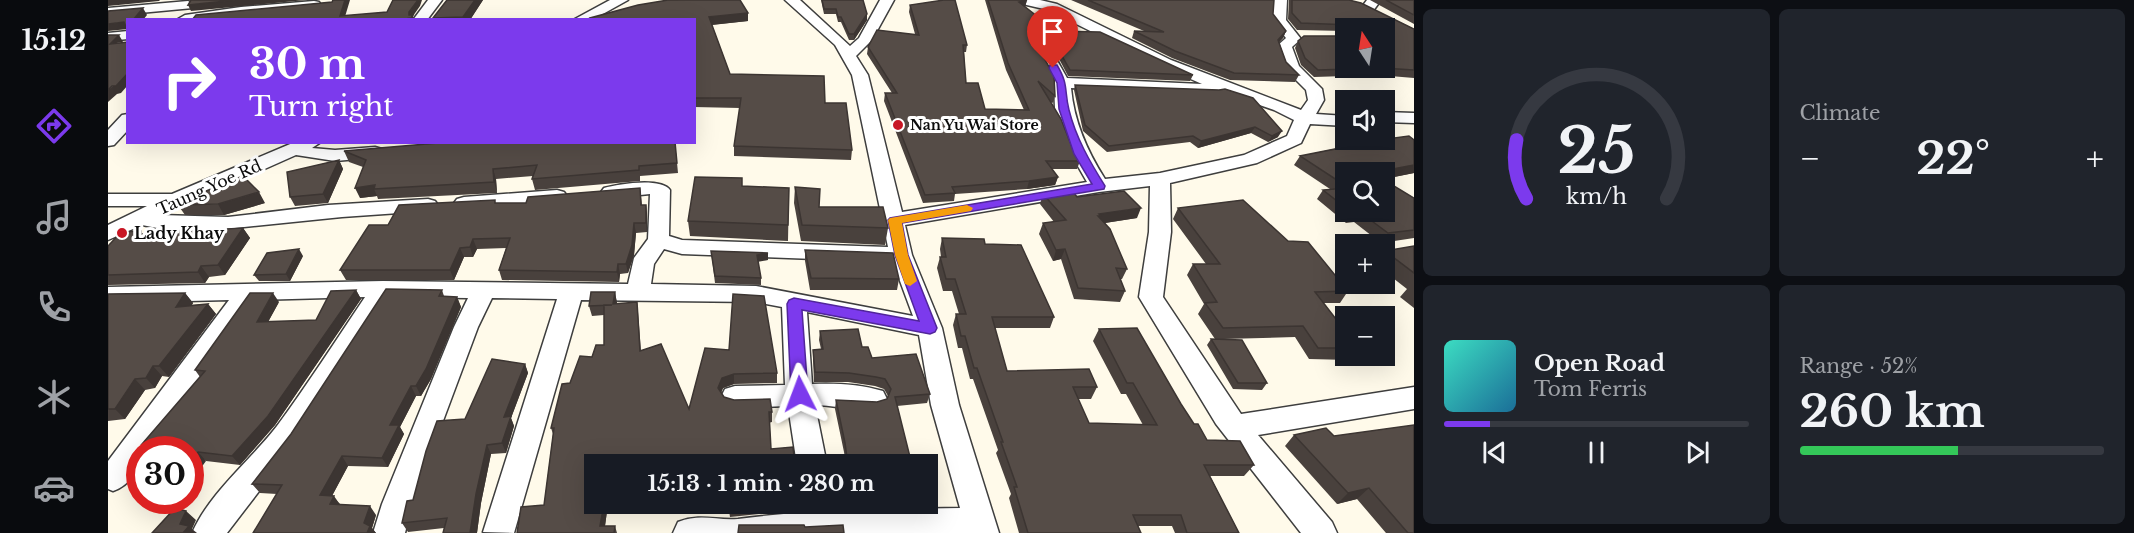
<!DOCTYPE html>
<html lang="en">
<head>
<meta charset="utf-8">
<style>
  body { margin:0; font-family:"Libre Baskerville",serif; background:#20242c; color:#f1f3f6; height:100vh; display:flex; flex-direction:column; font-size:22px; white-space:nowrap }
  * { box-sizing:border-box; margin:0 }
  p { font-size:20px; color:#9ea1a6 }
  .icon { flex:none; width:33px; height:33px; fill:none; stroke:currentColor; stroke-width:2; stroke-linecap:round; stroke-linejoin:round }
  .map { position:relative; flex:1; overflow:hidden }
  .panel { display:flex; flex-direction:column; gap:9px; padding:9px; background:#0d0f14; width:720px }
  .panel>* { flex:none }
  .guide { position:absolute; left:18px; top:18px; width:570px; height:126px; border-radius:0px; box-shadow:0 6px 24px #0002; background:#7c3aed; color:#fff; overflow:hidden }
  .needle { width:39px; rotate:348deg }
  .fabs { position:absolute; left:1227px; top:18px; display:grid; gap:12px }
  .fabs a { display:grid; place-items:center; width:60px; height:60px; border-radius:0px; background:#171b24; box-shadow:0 6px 24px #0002; font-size:30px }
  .speed { position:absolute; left:18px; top:436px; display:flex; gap:12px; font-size:30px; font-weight:700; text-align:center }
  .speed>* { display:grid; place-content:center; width:78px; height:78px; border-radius:50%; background:#171b24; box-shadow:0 6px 24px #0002; line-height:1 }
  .speed .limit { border:9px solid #d22; background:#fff; color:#111 }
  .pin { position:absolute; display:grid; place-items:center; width:51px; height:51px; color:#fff; margin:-62px -26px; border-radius:50% 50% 50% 0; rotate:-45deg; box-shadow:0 0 6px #0007 }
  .pin .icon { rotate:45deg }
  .me { position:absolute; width:66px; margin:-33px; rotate:357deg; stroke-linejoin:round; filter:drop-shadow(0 0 4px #0008) }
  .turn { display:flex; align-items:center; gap:21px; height:126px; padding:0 24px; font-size:27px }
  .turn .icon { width:78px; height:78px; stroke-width:2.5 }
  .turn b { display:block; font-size:42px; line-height:51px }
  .big { font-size:45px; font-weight:700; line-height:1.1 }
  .panel .widget { flex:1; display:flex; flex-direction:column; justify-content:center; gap:9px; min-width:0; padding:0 21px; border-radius:9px; background:#20242c }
  .panel .dial { align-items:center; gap:0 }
  .dial svg { height:156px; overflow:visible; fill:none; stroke:#363941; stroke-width:7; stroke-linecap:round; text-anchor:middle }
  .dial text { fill:#f1f3f6; stroke:none }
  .song { display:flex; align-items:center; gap:18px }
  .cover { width:72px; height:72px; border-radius:9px; background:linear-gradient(135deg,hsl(170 70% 55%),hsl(200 70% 35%)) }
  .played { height:6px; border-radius:3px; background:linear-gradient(90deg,#7c3aed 15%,#363941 15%) }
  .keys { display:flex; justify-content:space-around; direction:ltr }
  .heat { display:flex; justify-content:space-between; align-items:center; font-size:33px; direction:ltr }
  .charge { height:9px; border-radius:4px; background:linear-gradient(90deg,#34c759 52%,#363941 0) }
  .panel .tiles { flex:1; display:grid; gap:9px; grid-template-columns:repeat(2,1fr) }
  .trip { position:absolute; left:476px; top:454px; width:354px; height:60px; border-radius:0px; background:#171b24; box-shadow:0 6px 24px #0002; font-weight:700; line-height:60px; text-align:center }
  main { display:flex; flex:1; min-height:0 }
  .dock { display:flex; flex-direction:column; width:108px; justify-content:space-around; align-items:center; background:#090b0e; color:#9ea1a6 }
  .dock .icon { width:42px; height:42px }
  .dock .selected { color:#7c3aed }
  .dock b { font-size:27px; color:#f1f3f6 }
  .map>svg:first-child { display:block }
</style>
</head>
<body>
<main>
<nav class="dock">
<b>15:12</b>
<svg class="icon selected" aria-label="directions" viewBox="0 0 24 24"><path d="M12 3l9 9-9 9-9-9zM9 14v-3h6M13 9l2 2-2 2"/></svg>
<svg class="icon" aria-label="music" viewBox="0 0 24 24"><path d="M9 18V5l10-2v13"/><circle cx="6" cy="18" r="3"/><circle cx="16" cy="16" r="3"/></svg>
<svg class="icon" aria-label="phone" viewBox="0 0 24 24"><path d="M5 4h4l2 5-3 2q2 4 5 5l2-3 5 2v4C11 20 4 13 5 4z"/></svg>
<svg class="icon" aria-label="climate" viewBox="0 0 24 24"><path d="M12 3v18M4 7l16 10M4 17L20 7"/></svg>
<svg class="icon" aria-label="car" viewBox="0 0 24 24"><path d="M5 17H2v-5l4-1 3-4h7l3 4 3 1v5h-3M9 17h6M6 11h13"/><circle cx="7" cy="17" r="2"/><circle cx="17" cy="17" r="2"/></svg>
</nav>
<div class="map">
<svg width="1306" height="533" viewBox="0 0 1306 533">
  <rect width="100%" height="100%" fill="#fffaea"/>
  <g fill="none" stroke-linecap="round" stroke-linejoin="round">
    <g stroke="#3e3e3e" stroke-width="3">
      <path id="minor" d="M320,0H334L319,20H305Z
        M502,0H520L484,20H465Z
        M677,0H692L742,46L751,38L772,0H786L764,40L748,56L760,75L794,212L979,182L963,154L947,109L946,83L929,52L926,35L936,9L910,3L908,0H932L949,4L1063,60L1193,110L1200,100L1198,90L1176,68L1169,46L1178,38L1164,21L1165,0H1179L1178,20L1193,39L1184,47L1191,66L1214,89L1216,100L1208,114L1238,116V126L1202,124L1193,143L1149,163L1062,183L1063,232L1055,297L1133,414L1306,387V409L1150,435L1224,522L1229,533H1193L1108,424L1031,297L1041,232L1042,186L991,192L797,225L804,255L834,328L851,405L891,533H565L570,522C593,513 609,521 630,519C652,516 675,514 697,512L696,504H726L728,510L852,508L823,405L811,335L699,312L704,384C727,383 752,384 775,391L779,399L775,407C754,414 728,405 707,405L719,465H689L680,406L627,408L617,405L613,397L617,389L627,386L677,385L674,307L648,302L473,300L406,533L375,532L449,299L384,298L370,327L304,504L297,533H265L274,504L346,327L360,298L282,297L188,443L119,533H84C102,492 142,461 169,426C200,384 228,340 257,297L147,300L42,450H32C32,468 23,485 5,491L0,489V461L121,300L0,303V287L275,281L520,284L526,258L540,239L542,194L503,198L496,196L493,192L496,188C510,184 553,177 562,190L561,236L574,240L780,247L744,75L727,45ZM948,14L1053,66L1094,84L959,78C944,50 936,46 948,14ZM963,88L1108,94L1114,92L1166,110L1186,120L1179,136L1136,155L1052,173L997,179C979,151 966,122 963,88ZM556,249L574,254L785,262L805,316L648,286L543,284L546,264Z
        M1259,0H1273L1265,11L1260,12L1253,8Z
        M80,1L87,5L85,8L0,16V8Z
        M206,1L211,2L213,5L211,8L102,20L70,19L77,15L133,7Z
        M20,31V39L0,41V33Z
        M1276,112L1306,113V123L1276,122Z
        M20,114V130L6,145L0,146V130L14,115Z
        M187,142H213L204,148L227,150L267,147L274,149L276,153L274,157L227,161L188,155L53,215L120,217L220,205L320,199L327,201L330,205L327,209L320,211L234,217L98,231L54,229L34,225L0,240V225L39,206H0V194H64Z
        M449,190L456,192L459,196L456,200L356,209L349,207L346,203L349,199L356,197Z"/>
    </g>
    <use href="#minor" fill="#fff" fill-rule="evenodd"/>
  </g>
  <path fill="#49413d" d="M339,0H375L362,20H326L325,18Z
    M713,0H755L759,14V20L746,40H741L733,22H730L728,14H716Z
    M877,0H919L917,7L926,30L929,45L947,96L945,103L943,102L964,147L972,161L969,169H944L950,177L947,185L919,189L847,194L846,201L815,203L776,101L777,93H784L759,54L760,47L807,34L801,12L802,5L859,45L858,52H856L858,83L877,109L916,110L898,70Z
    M963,0H1166L1165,14L1178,31L1175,38L1171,42L1178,62L1191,75L1187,82L1122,80L1064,58L1024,38L1026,31H1036Z
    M1181,0H1241L1306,29V78L1270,75L1206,77L1193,65L1187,48L1190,41L1238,68L1276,28H1238V31L1189,30L1180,19Z
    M1262,0H1306V24Z
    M640,13V21L604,25L622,74L717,103L744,150L743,160L626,156V146L632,108L586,107V20H482V18Z
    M946,31L1085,75L1082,81L960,76L948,53L945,37Z
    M967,85L1111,90L1170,137L1160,142L1143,133L1090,148L1082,142L999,152L975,131L966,90Z
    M1279,139L1306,140V173L1276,179V172H1238V212H1276L1306,198V238L1273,243L1246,222L1238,223L1209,199L1215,190L1222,189L1186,165L1192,156L1230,148L1233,144Z
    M567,142L570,173L532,176V181L427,190L424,179L425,176L388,179L389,193L270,199L269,196L252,198L255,167L241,162L236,151Z
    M231,160L235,169L220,203L187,206L182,197Z
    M634,186L681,188L680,241L582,236L580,221Z
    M687,187L711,207L780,228L777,245L693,241L686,203Z
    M532,188L534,205H538L539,214V232L528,233L526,255L520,273L512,274L511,282L394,280L391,270L398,248L369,249L365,257H356L346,280H238L232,270L280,225L388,203H418Z
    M935,194L969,197L1029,218L997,223L1019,269L1014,279H1012L1017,291L1012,302L966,299L953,259L945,261L931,234L935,223L946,222L932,204Z
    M157,203L116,215H77L70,205Z
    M1070,208L1180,241L1240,291L1232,303H1215L1238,332V356H1244L1241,360L1201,359L1187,337L1116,339L1159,383L1154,390L1125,389L1099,345L1103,339H1107L1090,314L1096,304L1079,275L1085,264H1098L1065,219Z
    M135,228L142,238L117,275L101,277L97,283L0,285V246L35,234Z
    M834,238L877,244L946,317L942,328H887L899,371L989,387L983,399H970L981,423L1035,425L1018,394H1013L985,341L991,329L1073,404L1086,424L1099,440L1146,465L1136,476H1102L1131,533H1067L1064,526H1030L1033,533H911L901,498L903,494L888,453L890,450L865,379H862L854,348H850L845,325L848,314H851L844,291H835L829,268L832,257H833L832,249Z
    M1306,246V308L1292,297L1299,289L1276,271L1277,251Z
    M697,250L791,279L789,290H702L697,261Z
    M603,251L660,253V260L650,261L653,278V285L607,283Z
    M195,256L182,281H151L146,275Z
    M248,290L253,299L167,425L132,465L98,461L82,450H41L34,444L92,377L87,370L171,302L160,322L208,320Z
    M334,290L336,296L349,297L353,307L323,379L313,396H308L292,427L296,434L280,467L240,466L224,496L232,504L268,515L264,528L268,533H145L169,494L152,493L144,484Z
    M507,292L509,304L529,302L530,312L533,351L581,409L597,348L669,373V383L626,384L615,388L613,393L616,397L664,412V422L486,465V504H500L497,526H507L509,533H409L436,505L445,434L443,428L462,383L484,357L496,345V315L484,316L481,306Z
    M77,293L85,303L84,305L100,304L108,314L61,377L54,376L47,388L37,390L17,419L0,421V294Z
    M712,331L754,347L764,358L822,394L819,403L789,406L804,465H738L736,452L727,409L728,400L769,402L779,399L780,396L776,389L767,386L740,382H706L705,359V350L713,349L711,340Z
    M417,364L420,373L403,418L406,426L398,453L383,454L373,503L369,533H335L336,528L300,532L294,523L305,500L357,419Z
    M1186,435L1226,436L1306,533H1278L1249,499L1229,504L1177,446Z
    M620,504H692V510L622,517Z
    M743,504H819L818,506L743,507Z"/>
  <path fill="#3c3532" d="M0,0H52L51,1L0,6Z
    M127,0H198L83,11L80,5Z
    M237,0H242L236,20L232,16Z
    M310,0H314L312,6L305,16L306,20H291L301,12Z
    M367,0H375L362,20H356L355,17Z
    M919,0L917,7L911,2Z
    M35,8L39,15L35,20H25Z
    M640,13V21L602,25L601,17Z
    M759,14V20L746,40V34Z
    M16,22L20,25V29L0,31V24Z
    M1178,31L1175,38L1167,47L1170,40Z
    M11,35L15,42L2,44Z
    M20,73V85L13,93L9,94L0,102V90Z
    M1147,127L1143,133L1090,148L1093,141Z
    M1174,131L1170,137L1160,142L1164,136Z
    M231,160L235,169L220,203L215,194Z
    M1306,165V173L1276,179V172H1269Z
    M385,169L388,179L389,193L386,182Z
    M950,177L947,185L919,189L921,181Z
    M267,185L266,189L269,196L252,198L247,188Z
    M151,192L157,203L116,215L110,204Z
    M538,205L539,214V232L538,223Z
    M1033,208L1029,218L990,224L986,227L991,214Z
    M526,223L528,233L526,255L520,273L518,264Z
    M135,228L142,238L117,275L110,265Z
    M365,239L369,249L365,257L362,247Z
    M352,248L356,257L346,280L342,270Z
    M191,249L195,256L182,281L178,274Z
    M957,249L953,259L945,261L948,250Z
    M660,253V260L649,262V255Z
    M510,264L512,274L511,282L509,272Z
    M93,266L101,277L97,283L90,272Z
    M248,290L253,299L167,425L132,465L124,456Z
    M507,292L509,303L507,315L505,304Z
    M77,293L85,303L76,318L68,307Z
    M165,293L171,302L155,331L149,322Z
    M349,297L353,307L323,379L313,396L308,386Z
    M100,304L108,314L61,377L51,366Z
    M417,364L420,373L403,418L406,426L398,453L394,443L396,417Z
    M45,366L54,376L47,388L38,378Z
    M626,374V384L615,388L611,398L610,388L614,378Z
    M27,379L37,390L17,419L7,409Z
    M303,386L308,396L292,427L296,434L280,467L274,458L282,425Z
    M379,445L383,454L373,503L369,533H362L368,494Z
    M90,452L98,461L82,483V463Z
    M234,456L240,466L219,505L212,495Z
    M1261,488L1249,499L1229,504L1240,493Z
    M226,496L233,506L222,504Z
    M496,504H500L496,533L492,526Z
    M262,506L268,515L264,528L268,533H259L256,523Z
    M78,511L88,520L84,529L89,533H75L72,524Z"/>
  <path fill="#554c47" stroke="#3c3532" stroke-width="1.5" d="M83,0H127L80,5Z
    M225,0H237L232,16L279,12L285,0H310L301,12V15H305L303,18L291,20H84L88,15L224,2Z
    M339,0H367L355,17L325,18Z
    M560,0H632L640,13L601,17L622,74L716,76L717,103H738L744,150L626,146L633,98H586V20H484L482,18L530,5Z
    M714,0H755L759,14L746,34H741L733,17H730L728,9H716Z
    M836,0H847L859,45H855L858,83H870L877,109L921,110L900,63L880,0H919L911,2L930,17L926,29L929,45L946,76L947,96L930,81L953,119L964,147L972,161H938L950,177L921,181L844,187L847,193L817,195L777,93H789L760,47L769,30L811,35L802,5Z
    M980,0H1166L1165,14L1178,31L1170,40L1178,62L1191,75L1126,73L1067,51L1026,31L1056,32Z
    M1184,0H1241L1253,3L1306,29V70L1274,68L1210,70L1197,58L1190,41L1196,36H1238V68H1276V28H1244L1243,25L1193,23L1184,13Z
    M1278,0H1306V15Z
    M35,8L25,20H20V25L18,27L16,22L0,24V11Z
    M946,31L992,32L1085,75L962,70L949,47Z
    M0,35H11L2,44L20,42V73L8,86H4L0,90Z
    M967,85L1111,90L1117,89L1145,98L1174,131L1164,136L1147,127L1093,141L1085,136L1001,146L977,125Z
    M1301,136L1306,140V165L1269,172H1238V186L1192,156L1237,147L1233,144L1261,140H1276V137L1279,139Z
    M342,142H567L569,163L531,166V170L424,179L429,165L385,169L386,182L266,189L267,185L247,188L258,160L236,151Z
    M231,160L215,194L182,197L179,172Z
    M135,176L151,192L110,204L70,205L69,203Z
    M587,177L634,178V186L681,188L680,225L580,221Z
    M1276,180L1306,198V230L1280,233L1253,213L1245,214L1242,212H1276Z
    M687,187L712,189L711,207H775L780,228L694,225Z
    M532,188L533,205H538V223H526L524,245L518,264H510L509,272L391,270L402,238L365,239L362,247L352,248L342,270H232L261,225H280L291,205L387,200V203H418L420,197Z
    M1238,188V208L1215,190Z
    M963,189L969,197L1016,191L1033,208L991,214L993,216H990L1002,229L1019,269L1008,268L1017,291L970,288L957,249L948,250L935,223L958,220L935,194Z
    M1135,200L1180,241L1200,242L1240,291L1207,292L1238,332V348H1210L1195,326L1115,328L1097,303L1109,302L1085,264H1112L1070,208Z
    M135,228L110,265L93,266L90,272L0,275V246L13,232L33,231V234Z
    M834,238L876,239L877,244L913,245L946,317H884L899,371L981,369L989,387H965L981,423L1049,425L1025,383H1019L991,329L1029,328L1073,404L1086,424H1090L1099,440L1132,441L1146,465H1096L1131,533H1079L1073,515H1025L1033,533H920L906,487H909L893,442H895L869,368H866L857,336H853L848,314H858L847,279H838L832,257H838Z
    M1306,246V273L1277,251Z
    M191,249L178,274L146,275L159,253Z
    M697,250L785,253L791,279L703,278Z
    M603,251L660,253L649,255L653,278L607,276Z
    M278,289L334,290L331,296L349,297L318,369L308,386H303L282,425H291L274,458L234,456L212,495L226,496L222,504L262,506L256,523L262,526L259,533H145L174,485L144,484L183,434Z
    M248,290L160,416L124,456L90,452L82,463V450H51L57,442L34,444L97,371L87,370L142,293H165L149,322L208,320L223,291Z
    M483,292H507L505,304L529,302L532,351L553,344L581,409L597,348L621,350L625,294L656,296L669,373L626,374L614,378L610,388L616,397L626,400L662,399L664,412H661L663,449L685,447L687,465H486V504H496L492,526H507L506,533H409L413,507L436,505L446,428H443L454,384L462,383L472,356L484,357L488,345H496V305H504L481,306Z
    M77,293L68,307L100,304L51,366H45L38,378L27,379L7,409H0V294Z
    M750,329L754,347H760L764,358L808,354L822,394L787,397L804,465H740L737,443L728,400L769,402L779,399L783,389L777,379L768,377L741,373L707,372L705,350L715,349L712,331Z
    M1103,339L1134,340L1159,383H1130Z
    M384,359L417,364L396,417L403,416L394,443L379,445L368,494L362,533H335L339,518L294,523L299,501L305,500L318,451L329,421L357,419Z
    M1306,425V533H1300L1261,488L1240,493L1186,435L1218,428L1226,436Z
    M621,504H655L621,507Z
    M67,508L78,511L72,524L81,526L75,533H44Z
    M631,525H696L697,527L735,525L736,533H630Z"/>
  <path fill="#7c3aed" stroke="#51269a" stroke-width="1.5" d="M942,65H949C961,85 956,90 961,110C968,138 982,162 997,186L996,189L794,223L800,255L829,328L827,332L822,334L694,310L700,394L697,399L692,400L686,399L683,394L679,304L681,300L686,298L811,321L787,255L780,220L782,218L984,184L966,154L951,109L949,83L941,68Z"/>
  <path fill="#f59e0b" d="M859,205L865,208L863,211L794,223L800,255L809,281L802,286L797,284L787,255L780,220L782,218Z"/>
  <g fill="#c81624" stroke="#fff" stroke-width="2">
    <circle cx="790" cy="125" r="6"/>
    <circle cx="14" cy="233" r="6"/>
  </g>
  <g text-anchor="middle" stroke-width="6" stroke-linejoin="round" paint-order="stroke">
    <g font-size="14" font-weight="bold" fill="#0b0b0b" stroke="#fff" text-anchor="start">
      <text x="802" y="130">Nan Yu Wai Store</text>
    </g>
    <g font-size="16" fill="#0b0b0b" stroke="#fff">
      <text transform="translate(101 187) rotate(-24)" y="6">Taung Yoe Rd</text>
    </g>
    <g font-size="16" font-weight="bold" fill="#0b0b0b" stroke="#fff" text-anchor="start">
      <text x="26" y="239">Lady Khay</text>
    </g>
  </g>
</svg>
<div class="fabs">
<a><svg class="needle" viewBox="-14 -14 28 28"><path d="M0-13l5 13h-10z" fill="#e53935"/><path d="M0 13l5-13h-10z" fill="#9ea1a6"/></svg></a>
<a><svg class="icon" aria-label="sound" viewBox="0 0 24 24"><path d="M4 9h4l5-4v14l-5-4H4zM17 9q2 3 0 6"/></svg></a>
<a><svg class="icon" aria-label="search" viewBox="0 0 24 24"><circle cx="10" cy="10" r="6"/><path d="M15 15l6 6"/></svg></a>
<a>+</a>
<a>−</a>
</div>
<div class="speed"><div class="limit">30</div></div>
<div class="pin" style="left:945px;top:68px;background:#d93025"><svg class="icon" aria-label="arrive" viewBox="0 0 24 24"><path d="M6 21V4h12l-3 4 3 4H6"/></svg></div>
<svg class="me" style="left:692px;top:394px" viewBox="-20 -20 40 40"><path d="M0-17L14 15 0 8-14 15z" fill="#7c3aed" stroke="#fff" stroke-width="4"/></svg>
<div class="trip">15:13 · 1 min · 280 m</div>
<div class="guide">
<div class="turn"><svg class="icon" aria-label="right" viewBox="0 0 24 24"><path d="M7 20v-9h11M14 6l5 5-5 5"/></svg><div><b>30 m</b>Turn right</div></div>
</div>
</div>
<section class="panel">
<div class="tiles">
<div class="widget dial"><svg viewBox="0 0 100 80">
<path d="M14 69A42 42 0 1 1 86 69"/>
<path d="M14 69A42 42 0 0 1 9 39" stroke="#7c3aed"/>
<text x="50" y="56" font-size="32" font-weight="700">25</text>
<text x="50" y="72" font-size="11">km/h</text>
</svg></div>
<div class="widget"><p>Climate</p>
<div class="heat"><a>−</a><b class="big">22°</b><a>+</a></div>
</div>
<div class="widget">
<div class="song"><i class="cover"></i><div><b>Open Road</b><p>Tom Ferris</p></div></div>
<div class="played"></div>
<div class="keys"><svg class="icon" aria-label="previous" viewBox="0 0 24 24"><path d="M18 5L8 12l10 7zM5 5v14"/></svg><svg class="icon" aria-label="pause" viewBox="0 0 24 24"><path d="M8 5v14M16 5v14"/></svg><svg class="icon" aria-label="next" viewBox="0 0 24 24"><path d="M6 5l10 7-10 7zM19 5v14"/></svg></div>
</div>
<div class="widget"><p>Range · 52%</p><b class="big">260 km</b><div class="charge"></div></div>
</div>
</section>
</main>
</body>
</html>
